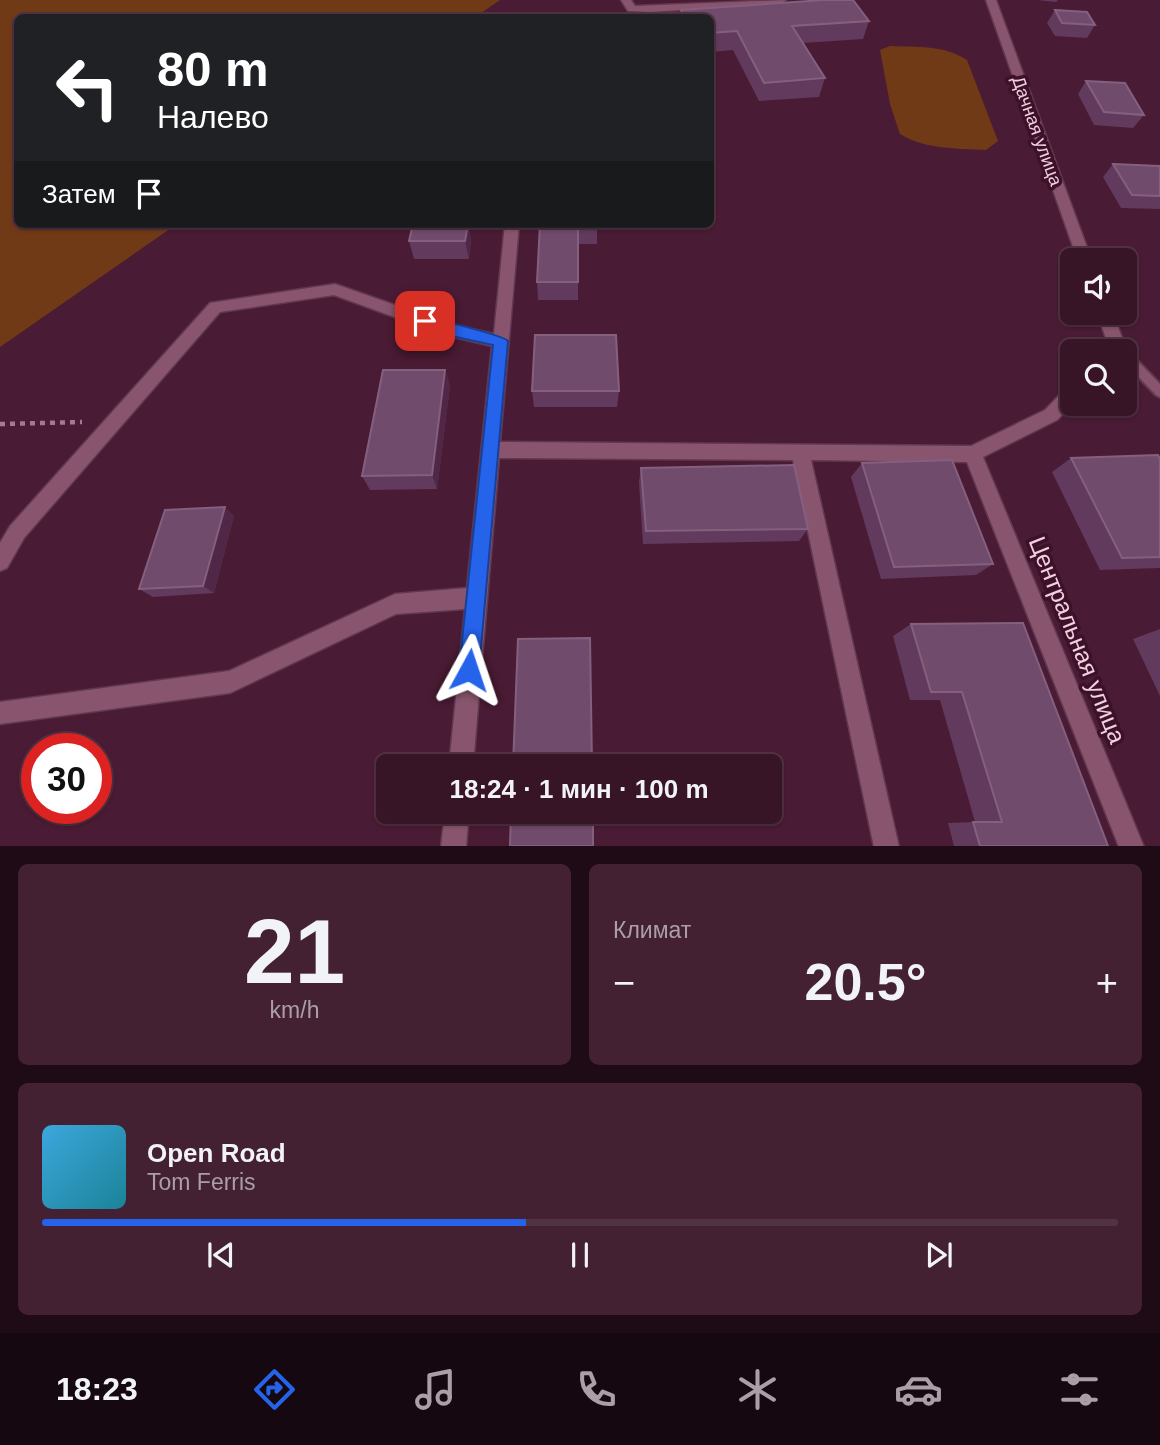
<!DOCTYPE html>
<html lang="ru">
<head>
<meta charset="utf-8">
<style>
  body { margin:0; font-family:Arial,sans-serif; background:#432133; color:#f1f3f6; height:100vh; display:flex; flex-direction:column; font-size:26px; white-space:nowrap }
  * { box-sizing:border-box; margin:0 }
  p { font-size:23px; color:#ab9ea7 }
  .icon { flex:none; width:38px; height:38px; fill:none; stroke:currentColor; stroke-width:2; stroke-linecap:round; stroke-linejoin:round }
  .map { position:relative; height:846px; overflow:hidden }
  .side { display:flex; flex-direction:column; gap:18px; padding:18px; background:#1f0b15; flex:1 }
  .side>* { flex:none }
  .top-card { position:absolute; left:14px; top:14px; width:700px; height:214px; border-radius:10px; box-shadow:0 2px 5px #0004,0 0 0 2px #523344; background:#202124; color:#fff; overflow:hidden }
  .tools { position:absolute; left:1060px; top:248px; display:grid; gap:14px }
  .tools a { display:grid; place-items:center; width:77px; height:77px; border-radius:10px; background:#381427; box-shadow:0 2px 5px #0004,0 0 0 2px #523344; font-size:35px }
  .speed { position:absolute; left:21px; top:733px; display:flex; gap:14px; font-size:35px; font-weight:700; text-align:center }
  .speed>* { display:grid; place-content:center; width:91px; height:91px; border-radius:50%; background:#381427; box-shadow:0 2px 5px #0004,0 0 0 2px #523344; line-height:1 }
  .speed .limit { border:10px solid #d22; background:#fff; color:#111 }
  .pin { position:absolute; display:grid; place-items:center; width:60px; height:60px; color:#fff; margin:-30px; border-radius:14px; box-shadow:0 4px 10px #0006 }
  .me { position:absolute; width:77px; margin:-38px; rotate:5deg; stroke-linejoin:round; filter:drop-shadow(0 0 5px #0008) }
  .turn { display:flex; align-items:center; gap:24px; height:147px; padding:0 28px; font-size:32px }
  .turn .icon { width:91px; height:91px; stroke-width:2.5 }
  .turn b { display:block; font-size:49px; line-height:60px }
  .then { display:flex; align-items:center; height:66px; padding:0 28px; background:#0003; gap:14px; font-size:26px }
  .big { font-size:52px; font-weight:700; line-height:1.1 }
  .side .tile { flex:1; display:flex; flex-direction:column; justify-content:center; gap:10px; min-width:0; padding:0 24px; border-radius:10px; background:#432133 }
  .side .dial { align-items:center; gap:0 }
  .dial b { font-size:91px; line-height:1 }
  .song { display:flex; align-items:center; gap:21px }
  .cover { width:84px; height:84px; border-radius:10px; background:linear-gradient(135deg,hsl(200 70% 55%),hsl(190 70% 35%)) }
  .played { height:7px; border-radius:4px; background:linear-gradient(90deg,#2563eb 45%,#523344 45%) }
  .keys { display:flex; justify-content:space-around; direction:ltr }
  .heat { display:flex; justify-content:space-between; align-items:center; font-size:38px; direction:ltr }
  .side .tiles { flex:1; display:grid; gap:18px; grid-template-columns:1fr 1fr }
  .tile:last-child { grid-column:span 2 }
  .trip { position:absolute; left:376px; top:754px; width:406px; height:70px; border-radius:10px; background:#381427; box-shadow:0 2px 5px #0004,0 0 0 2px #523344; font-weight:700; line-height:70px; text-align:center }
  .dock { display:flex; height:112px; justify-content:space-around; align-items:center; background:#160810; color:#ab9ea7 }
  .dock .icon { width:49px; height:49px }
  .dock .on { color:#2563eb }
  .dock b { font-size:32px; color:#f1f3f6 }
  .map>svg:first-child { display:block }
</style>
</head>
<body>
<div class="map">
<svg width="1160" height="847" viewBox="0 0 1160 847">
  <rect width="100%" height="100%" fill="#4a1b34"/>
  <path fill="#713a17" d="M0,0H500L474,18H18V224H177L0,347Z
    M890,46C916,47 945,45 967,60L998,141L986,150C957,148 926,150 900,134L890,104L880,50Z"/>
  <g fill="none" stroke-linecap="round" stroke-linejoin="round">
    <g stroke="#60384f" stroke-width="4">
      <path id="lane" d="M1125,351L1129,352L1160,384V397L1156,395L1125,363V352H1121Z"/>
    </g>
    <g stroke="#60384f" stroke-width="3">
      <path id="street" d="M621,0H631L635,6L786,0L781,3L651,12L628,11Z
        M986,0H996L1092,261H1078Z
        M505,224H519L500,442L971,446L1045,410L1067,387L1073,385V404L1057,420L983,457L1144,847H1119L967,462L811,460L899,847H874L793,460L499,458L473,766H449L465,609L396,614L230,693L0,724V702L229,671L395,594L467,588L492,346L441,334L334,295L220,312L24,538L7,568L0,571V543L10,526L210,303L335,284L449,324L494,334Z
        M1097,313H1113L1125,346L1121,352H1103L1108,344Z
        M445,812H469L466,847H441Z"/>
    </g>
    <path stroke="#a27b8e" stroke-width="4.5" stroke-dasharray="5 5" stroke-linecap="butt" d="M0,424L82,422"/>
    <use href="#lane" fill="#89556e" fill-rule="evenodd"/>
    <use href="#street" fill="#89556e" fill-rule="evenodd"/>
  </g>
  <path fill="#613a5e" d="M1037,0H1058L1056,2Z
    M681,10L869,21L863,39L803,43L825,78L819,97L759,101L733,50L710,52V18H680Z
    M1055,10L1095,25L1087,38L1055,36L1047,23Z
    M1086,81L1144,115L1133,128L1094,125L1078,94Z
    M1113,164L1160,166V209L1121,208L1103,177Z
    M413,224H468L471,241L469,259H414L409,241Z
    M540,224H597V244H578V300H538L537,282Z
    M445,370L450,386L437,489L370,490L362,476Z
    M532,391H619L617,407H534Z
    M1071,458L1160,459V568L1100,570L1052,472Z
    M862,463L993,564L976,575L881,579L851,477Z
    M641,468L808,529L799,541L643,544L639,482Z
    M234,516L214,593L153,597L139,589Z
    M911,624L1108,846H954L948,823L975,822L940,700H910L893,636Z
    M1160,629V696L1133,639Z"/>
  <path fill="#512747" d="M468,224L471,241L469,259L465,241Z
    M445,370L450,386L437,489L432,475Z
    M225,507L234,516L214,593L203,586Z"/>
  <path fill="#704b6c" stroke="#84607e" stroke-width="2" d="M823,0H853L869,21L792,26L825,78L764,83L737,31L710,33V18H684L681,10Z
    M1055,10L1087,12L1095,25L1062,23Z
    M1086,81L1125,83L1144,115L1104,112Z
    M1113,164L1160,166V196L1132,195Z
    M413,224H468L465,241H409Z
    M540,224H597V226H578V282H537Z
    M535,335H616L619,391H532Z
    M383,370H445L432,475L362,476Z
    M1158,455L1160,459V557L1122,558L1071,458Z
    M952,460L993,564L894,567L862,463Z
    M794,465L808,529L646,531L641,468Z
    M225,507L203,586L139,589L165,510Z
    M1023,623L1108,846H980L973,822H1002L962,692H931L911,624Z
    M590,638L592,766H513L518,639Z
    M511,812H593V846H510Z"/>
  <path fill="#2563eb" stroke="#184099" stroke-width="2" d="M425,316C439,321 502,334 508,341L479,670L476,677L469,680L462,677L459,670L493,345L447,335L420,325L418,321Z"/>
  <g text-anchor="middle" stroke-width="7" stroke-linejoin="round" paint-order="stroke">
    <g font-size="18" fill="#f0d1df" stroke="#3e112a">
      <text transform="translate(1037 131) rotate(70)" y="6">Дачная улица</text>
    </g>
    <g font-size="24" fill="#f0d1df" stroke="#3e112a">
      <text transform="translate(1077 640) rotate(68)" y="8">Центральная улица</text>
    </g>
  </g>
</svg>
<div class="tools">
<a><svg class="icon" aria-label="sound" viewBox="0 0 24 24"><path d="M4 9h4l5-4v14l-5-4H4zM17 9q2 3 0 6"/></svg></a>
<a><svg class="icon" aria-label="search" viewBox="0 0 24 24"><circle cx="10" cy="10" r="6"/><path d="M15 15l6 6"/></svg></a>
</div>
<div class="speed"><div class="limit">30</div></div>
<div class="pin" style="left:425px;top:321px;background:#d93025"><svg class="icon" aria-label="arrive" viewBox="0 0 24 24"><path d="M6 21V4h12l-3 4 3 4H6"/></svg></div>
<svg class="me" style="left:469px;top:670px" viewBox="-20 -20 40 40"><path d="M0-17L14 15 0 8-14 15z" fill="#2563eb" stroke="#fff" stroke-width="4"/></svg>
<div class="trip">18:24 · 1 мин · 100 m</div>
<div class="top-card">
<div class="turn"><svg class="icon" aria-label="left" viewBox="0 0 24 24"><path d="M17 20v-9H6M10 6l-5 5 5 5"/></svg><div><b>80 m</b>Налево</div></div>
<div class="then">Затем<svg class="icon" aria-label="arrive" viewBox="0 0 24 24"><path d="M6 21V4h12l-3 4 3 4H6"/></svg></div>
</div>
</div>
<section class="side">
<div class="tiles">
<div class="tile dial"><b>21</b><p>km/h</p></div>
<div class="tile"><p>Климат</p>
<div class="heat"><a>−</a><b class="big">20.5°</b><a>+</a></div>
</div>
<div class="tile">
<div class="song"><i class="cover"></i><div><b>Open Road</b><p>Tom Ferris</p></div></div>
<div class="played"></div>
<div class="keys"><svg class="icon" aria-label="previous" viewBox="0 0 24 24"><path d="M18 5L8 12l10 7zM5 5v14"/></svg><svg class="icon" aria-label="pause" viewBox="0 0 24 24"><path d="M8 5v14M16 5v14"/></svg><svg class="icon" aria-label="next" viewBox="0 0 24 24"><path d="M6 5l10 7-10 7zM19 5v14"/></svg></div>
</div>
</div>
</section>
<nav class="dock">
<b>18:23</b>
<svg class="icon on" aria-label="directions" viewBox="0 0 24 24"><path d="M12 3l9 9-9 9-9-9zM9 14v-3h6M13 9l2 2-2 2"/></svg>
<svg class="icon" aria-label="music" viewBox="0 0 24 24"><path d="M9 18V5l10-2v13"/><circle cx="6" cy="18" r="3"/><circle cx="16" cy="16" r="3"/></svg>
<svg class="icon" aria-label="phone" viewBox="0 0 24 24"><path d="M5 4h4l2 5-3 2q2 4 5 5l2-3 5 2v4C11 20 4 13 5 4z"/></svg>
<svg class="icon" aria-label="climate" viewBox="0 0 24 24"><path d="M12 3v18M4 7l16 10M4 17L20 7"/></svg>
<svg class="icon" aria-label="car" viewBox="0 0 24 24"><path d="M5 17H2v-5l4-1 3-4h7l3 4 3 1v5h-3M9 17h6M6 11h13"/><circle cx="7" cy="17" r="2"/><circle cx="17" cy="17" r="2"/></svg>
<svg class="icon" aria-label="filters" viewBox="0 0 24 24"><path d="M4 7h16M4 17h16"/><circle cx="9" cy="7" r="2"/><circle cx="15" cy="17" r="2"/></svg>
</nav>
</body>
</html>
